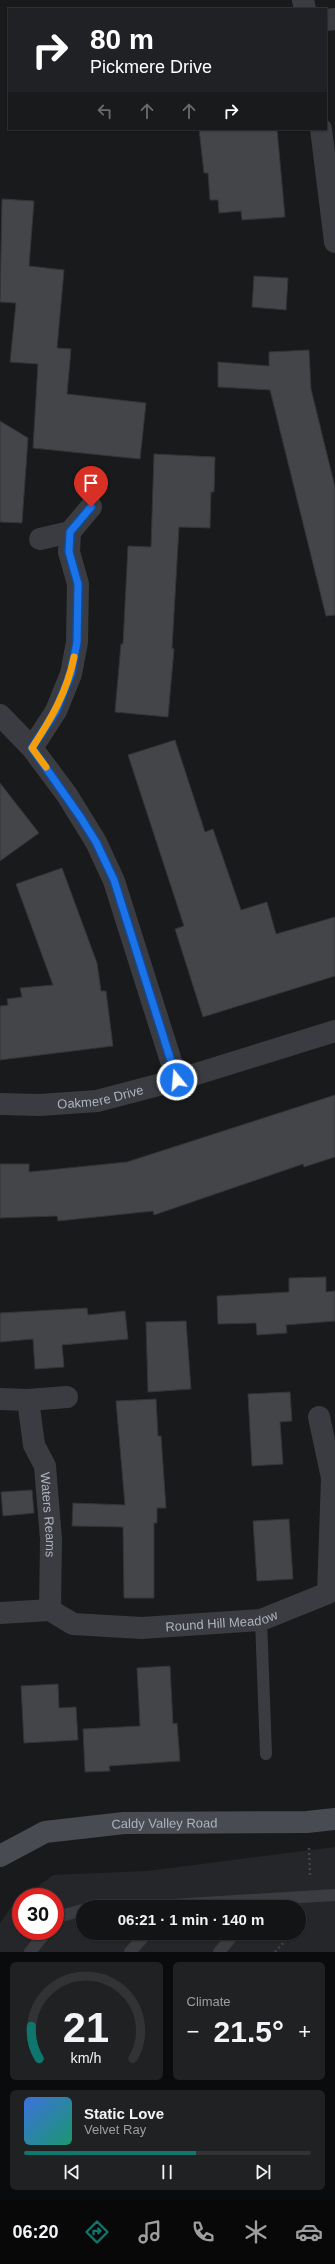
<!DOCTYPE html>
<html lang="en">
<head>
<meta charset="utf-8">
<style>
  body { margin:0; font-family:Helvetica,sans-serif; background:#202122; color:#f1f3f6; height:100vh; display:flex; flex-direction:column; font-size:15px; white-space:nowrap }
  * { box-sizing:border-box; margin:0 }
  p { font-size:13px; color:#9d9ea0 }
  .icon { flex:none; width:22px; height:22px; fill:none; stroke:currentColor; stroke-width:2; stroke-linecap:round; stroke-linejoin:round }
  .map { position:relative; height:1952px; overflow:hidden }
  .sheet { display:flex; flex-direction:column; gap:10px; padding:10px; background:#0a0b0c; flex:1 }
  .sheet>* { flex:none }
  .hud { position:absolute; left:8px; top:8px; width:319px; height:122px; border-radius:0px; box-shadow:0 1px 3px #0004,0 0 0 1px #323334; background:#202124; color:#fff; overflow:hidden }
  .speed { position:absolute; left:12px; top:1888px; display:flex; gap:8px; font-size:20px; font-weight:700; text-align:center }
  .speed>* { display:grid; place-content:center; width:52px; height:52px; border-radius:50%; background:#131415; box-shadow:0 1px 3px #0004,0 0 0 1px #323334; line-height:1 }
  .speed .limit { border:6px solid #d22; background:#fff; color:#111 }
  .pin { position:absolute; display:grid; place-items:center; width:34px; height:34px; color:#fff; margin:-41px -17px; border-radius:50% 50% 50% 0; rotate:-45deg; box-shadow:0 0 4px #0007 }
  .pin .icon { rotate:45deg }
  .me { position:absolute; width:44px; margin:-22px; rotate:343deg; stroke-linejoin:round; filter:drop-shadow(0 0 3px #0008) }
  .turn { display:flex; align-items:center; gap:14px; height:84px; padding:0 16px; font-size:18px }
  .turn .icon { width:52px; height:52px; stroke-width:2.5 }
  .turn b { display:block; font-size:28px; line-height:34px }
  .lanes { display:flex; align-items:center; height:38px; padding:0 16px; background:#0003; justify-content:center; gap:20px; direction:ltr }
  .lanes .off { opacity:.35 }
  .big { font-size:30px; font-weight:600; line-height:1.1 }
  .sheet .widget { flex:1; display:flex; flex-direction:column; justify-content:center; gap:6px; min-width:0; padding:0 14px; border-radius:6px; background:#202122 }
  .sheet .dial { align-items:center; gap:0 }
  .dial svg { height:104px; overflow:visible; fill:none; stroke:#323334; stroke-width:7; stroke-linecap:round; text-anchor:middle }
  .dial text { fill:#f1f3f6; stroke:none }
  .song { display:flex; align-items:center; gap:12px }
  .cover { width:48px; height:48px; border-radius:6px; background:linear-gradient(135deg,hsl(220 70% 55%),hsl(160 70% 35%)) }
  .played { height:4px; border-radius:2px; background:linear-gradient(90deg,#0f766e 60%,#323334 60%) }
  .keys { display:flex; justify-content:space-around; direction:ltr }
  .heat { display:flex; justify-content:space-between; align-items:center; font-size:22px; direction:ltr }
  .sheet .tiles { flex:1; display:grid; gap:10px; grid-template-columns:1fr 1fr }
  .widget:last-child { grid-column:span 2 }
  .trip { position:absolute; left:76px; top:1900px; width:230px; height:40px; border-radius:20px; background:#131415; box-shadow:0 1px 3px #0004,0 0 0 1px #323334; font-weight:600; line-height:40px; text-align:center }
  .tabs { display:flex; height:64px; justify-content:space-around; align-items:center; background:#080808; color:#9d9ea0 }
  .tabs .icon { width:28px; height:28px }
  .tabs .current { color:#0f766e }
  .tabs b { font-size:18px; color:#f1f3f6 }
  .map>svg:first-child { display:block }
</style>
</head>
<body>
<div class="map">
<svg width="335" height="1952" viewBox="0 0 335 1952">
  <rect width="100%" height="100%" fill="#191a1c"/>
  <path fill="#252629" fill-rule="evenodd" d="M335,1847V1952H0V1923L12,1906L21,1899V1931H55V1897H24L53,1875L147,1871ZM83,1907H299V1933H83Z"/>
  <path fill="#434549" stroke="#333438" d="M199,129H277L285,217L242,220L241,211L219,213L218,200H210L208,173H204Z
    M2,199L34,201L29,266L64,270L57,348L71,349L67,394L146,403L140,459L33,448L38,364L10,362L16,303L0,302Z
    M254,276L288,278L286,310L252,307Z
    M309,350L311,389L335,487V615L326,616L270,390L218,387V362L269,366V352Z
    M0,421L28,438L22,523L0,522Z
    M154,454L215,457L214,492H211L210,528L179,527L172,648L174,649L168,717L115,712L121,644H123L128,546L151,547Z
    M175,740L205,832L213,829L241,910L267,902L276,934L335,917V976L203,1017L175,929L184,926L128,755Z
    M0,783L39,833L0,861Z
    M62,868L97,963L101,991H106L113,1046L0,1060V1006L8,1005L7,999L22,997L20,988L53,985L16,884Z
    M335,1095V1157L304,1167L303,1164L154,1215L153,1211L58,1221L57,1216L0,1218V1164H29V1172L127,1162Z
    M326,1277V1292L335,1291V1321L286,1325L287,1333L257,1335L256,1323L218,1324L217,1296L289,1292V1278Z
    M87,1308L88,1315L125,1311L128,1339L62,1345L64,1367L35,1369L33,1339L0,1342V1313Z
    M186,1321L191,1389L148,1392L146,1322Z
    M290,1392L292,1421L280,1422L283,1464L252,1466L248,1394Z
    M156,1399L158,1436H161L166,1508H157V1523H154V1598H124L123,1527L72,1526L73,1503L125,1505L116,1401Z
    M32,1490L34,1513L3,1516L1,1492Z
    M289,1519L293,1579L257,1581L253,1521Z
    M170,1666L173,1724L177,1723L180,1761L109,1766L110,1771L85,1772L83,1729L140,1726L137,1668Z
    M58,1684L59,1708L76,1707L78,1740L24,1743L21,1686Z"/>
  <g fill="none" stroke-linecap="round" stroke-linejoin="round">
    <path stroke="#404348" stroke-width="2.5" stroke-dasharray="2 3" stroke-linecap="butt" d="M309,1848L310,1875
      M299,1925L305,1919
      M275,1952L292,1933"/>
    <path stroke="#3a3c41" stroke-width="12" d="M261,1620L266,1754
      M139,1907L335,1895
      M55,1922L61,1916L83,1910
      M30,1952L47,1931
      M130,1952L147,1933
      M219,1952L235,1933"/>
    <g stroke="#3a3c41" stroke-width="22">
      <path d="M303,0L305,9"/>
      <path d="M326,20L335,19"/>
      <path d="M321,129L335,242"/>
      <path d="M40,539L70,532"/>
      <path d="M0,715L32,748L67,795L96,842L114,881L177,1080"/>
      <path d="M32,748L56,711L71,674L77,642L78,584L69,552L70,532L91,507"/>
      <path id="s1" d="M0,1104L40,1105L97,1101L177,1080L335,1031"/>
      <path id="s2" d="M0,1399L28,1400L34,1445L45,1466L51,1539L50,1610"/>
      <path d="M28,1400L67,1397"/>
      <path d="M319,1417L332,1478"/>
      <path id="s3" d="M0,1613L50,1610L73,1624L142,1628L261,1620L328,1593L332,1478H335"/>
    </g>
    <path stroke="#484b51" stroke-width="22" id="s4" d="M0,1856L45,1832L124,1823L307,1822L335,1819"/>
  </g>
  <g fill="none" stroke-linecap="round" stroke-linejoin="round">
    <g stroke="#114b97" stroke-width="10">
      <path id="route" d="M91,507L70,532L69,552L78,584L77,642L71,674L56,711L32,748L81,818L96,842L114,880L177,1080"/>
    </g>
    <use href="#route" stroke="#1a73e8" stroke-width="7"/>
    <path stroke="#f59e0b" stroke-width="7" d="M46,767L32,748C51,719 67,692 74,657"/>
  </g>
  <g text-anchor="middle" stroke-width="4" stroke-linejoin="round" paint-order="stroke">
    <g font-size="13" fill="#abb3bc" stroke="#141417">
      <text dy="5" stroke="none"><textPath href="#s1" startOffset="101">Oakmere Drive</textPath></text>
      <text dy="5" stroke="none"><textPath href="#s2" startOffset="146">Waters Reams</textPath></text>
      <text dy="5" stroke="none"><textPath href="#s3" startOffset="226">Round Hill Meadow</textPath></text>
      <text dy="5" stroke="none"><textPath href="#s4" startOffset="171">Caldy Valley Road</textPath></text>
    </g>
  </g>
</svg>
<div class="speed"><div class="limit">30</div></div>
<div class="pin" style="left:91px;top:507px;background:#d93025"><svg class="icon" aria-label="arrive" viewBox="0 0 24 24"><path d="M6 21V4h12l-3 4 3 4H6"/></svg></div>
<svg class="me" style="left:177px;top:1080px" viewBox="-20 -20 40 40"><circle r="17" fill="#1a73e8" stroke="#fff" stroke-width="3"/><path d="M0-11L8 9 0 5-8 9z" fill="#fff"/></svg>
<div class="trip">06:21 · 1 min · 140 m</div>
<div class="hud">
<div class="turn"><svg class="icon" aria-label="right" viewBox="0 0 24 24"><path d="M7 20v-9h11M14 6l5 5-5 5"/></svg><div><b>80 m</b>Pickmere Drive</div></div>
<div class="lanes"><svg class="icon off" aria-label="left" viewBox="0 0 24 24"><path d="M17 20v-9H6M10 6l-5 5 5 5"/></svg><svg class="icon off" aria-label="ahead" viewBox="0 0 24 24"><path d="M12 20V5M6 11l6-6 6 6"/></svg><svg class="icon off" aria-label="ahead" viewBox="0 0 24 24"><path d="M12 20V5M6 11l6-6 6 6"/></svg><svg class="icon" aria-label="right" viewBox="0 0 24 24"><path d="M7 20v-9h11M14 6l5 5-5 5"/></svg></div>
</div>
</div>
<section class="sheet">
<div class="tiles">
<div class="widget dial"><svg viewBox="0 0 100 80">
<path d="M14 69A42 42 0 1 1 86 69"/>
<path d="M14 69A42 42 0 0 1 8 44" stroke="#0f766e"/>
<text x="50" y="56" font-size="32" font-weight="700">21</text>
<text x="50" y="72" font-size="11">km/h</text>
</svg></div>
<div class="widget"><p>Climate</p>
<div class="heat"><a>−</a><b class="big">21.5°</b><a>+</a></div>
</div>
<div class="widget">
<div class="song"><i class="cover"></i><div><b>Static Love</b><p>Velvet Ray</p></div></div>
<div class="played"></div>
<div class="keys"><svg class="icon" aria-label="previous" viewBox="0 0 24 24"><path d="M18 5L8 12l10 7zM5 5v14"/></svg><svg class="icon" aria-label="pause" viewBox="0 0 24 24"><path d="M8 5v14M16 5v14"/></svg><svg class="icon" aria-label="next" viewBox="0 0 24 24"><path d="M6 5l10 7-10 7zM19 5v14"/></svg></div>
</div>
</div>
</section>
<nav class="tabs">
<b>06:20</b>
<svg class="icon current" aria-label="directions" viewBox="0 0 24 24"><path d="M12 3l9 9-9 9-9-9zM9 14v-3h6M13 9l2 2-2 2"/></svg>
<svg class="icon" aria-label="music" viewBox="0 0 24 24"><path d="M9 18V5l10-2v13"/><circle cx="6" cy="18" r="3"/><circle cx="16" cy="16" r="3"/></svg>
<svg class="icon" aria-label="phone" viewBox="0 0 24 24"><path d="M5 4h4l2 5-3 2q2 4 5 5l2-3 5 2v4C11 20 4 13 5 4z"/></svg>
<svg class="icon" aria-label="climate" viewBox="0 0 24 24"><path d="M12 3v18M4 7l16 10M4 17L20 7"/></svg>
<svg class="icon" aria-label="car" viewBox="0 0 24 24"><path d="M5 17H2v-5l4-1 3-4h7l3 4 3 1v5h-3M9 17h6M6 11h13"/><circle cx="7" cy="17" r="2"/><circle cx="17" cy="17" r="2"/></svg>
</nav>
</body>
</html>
